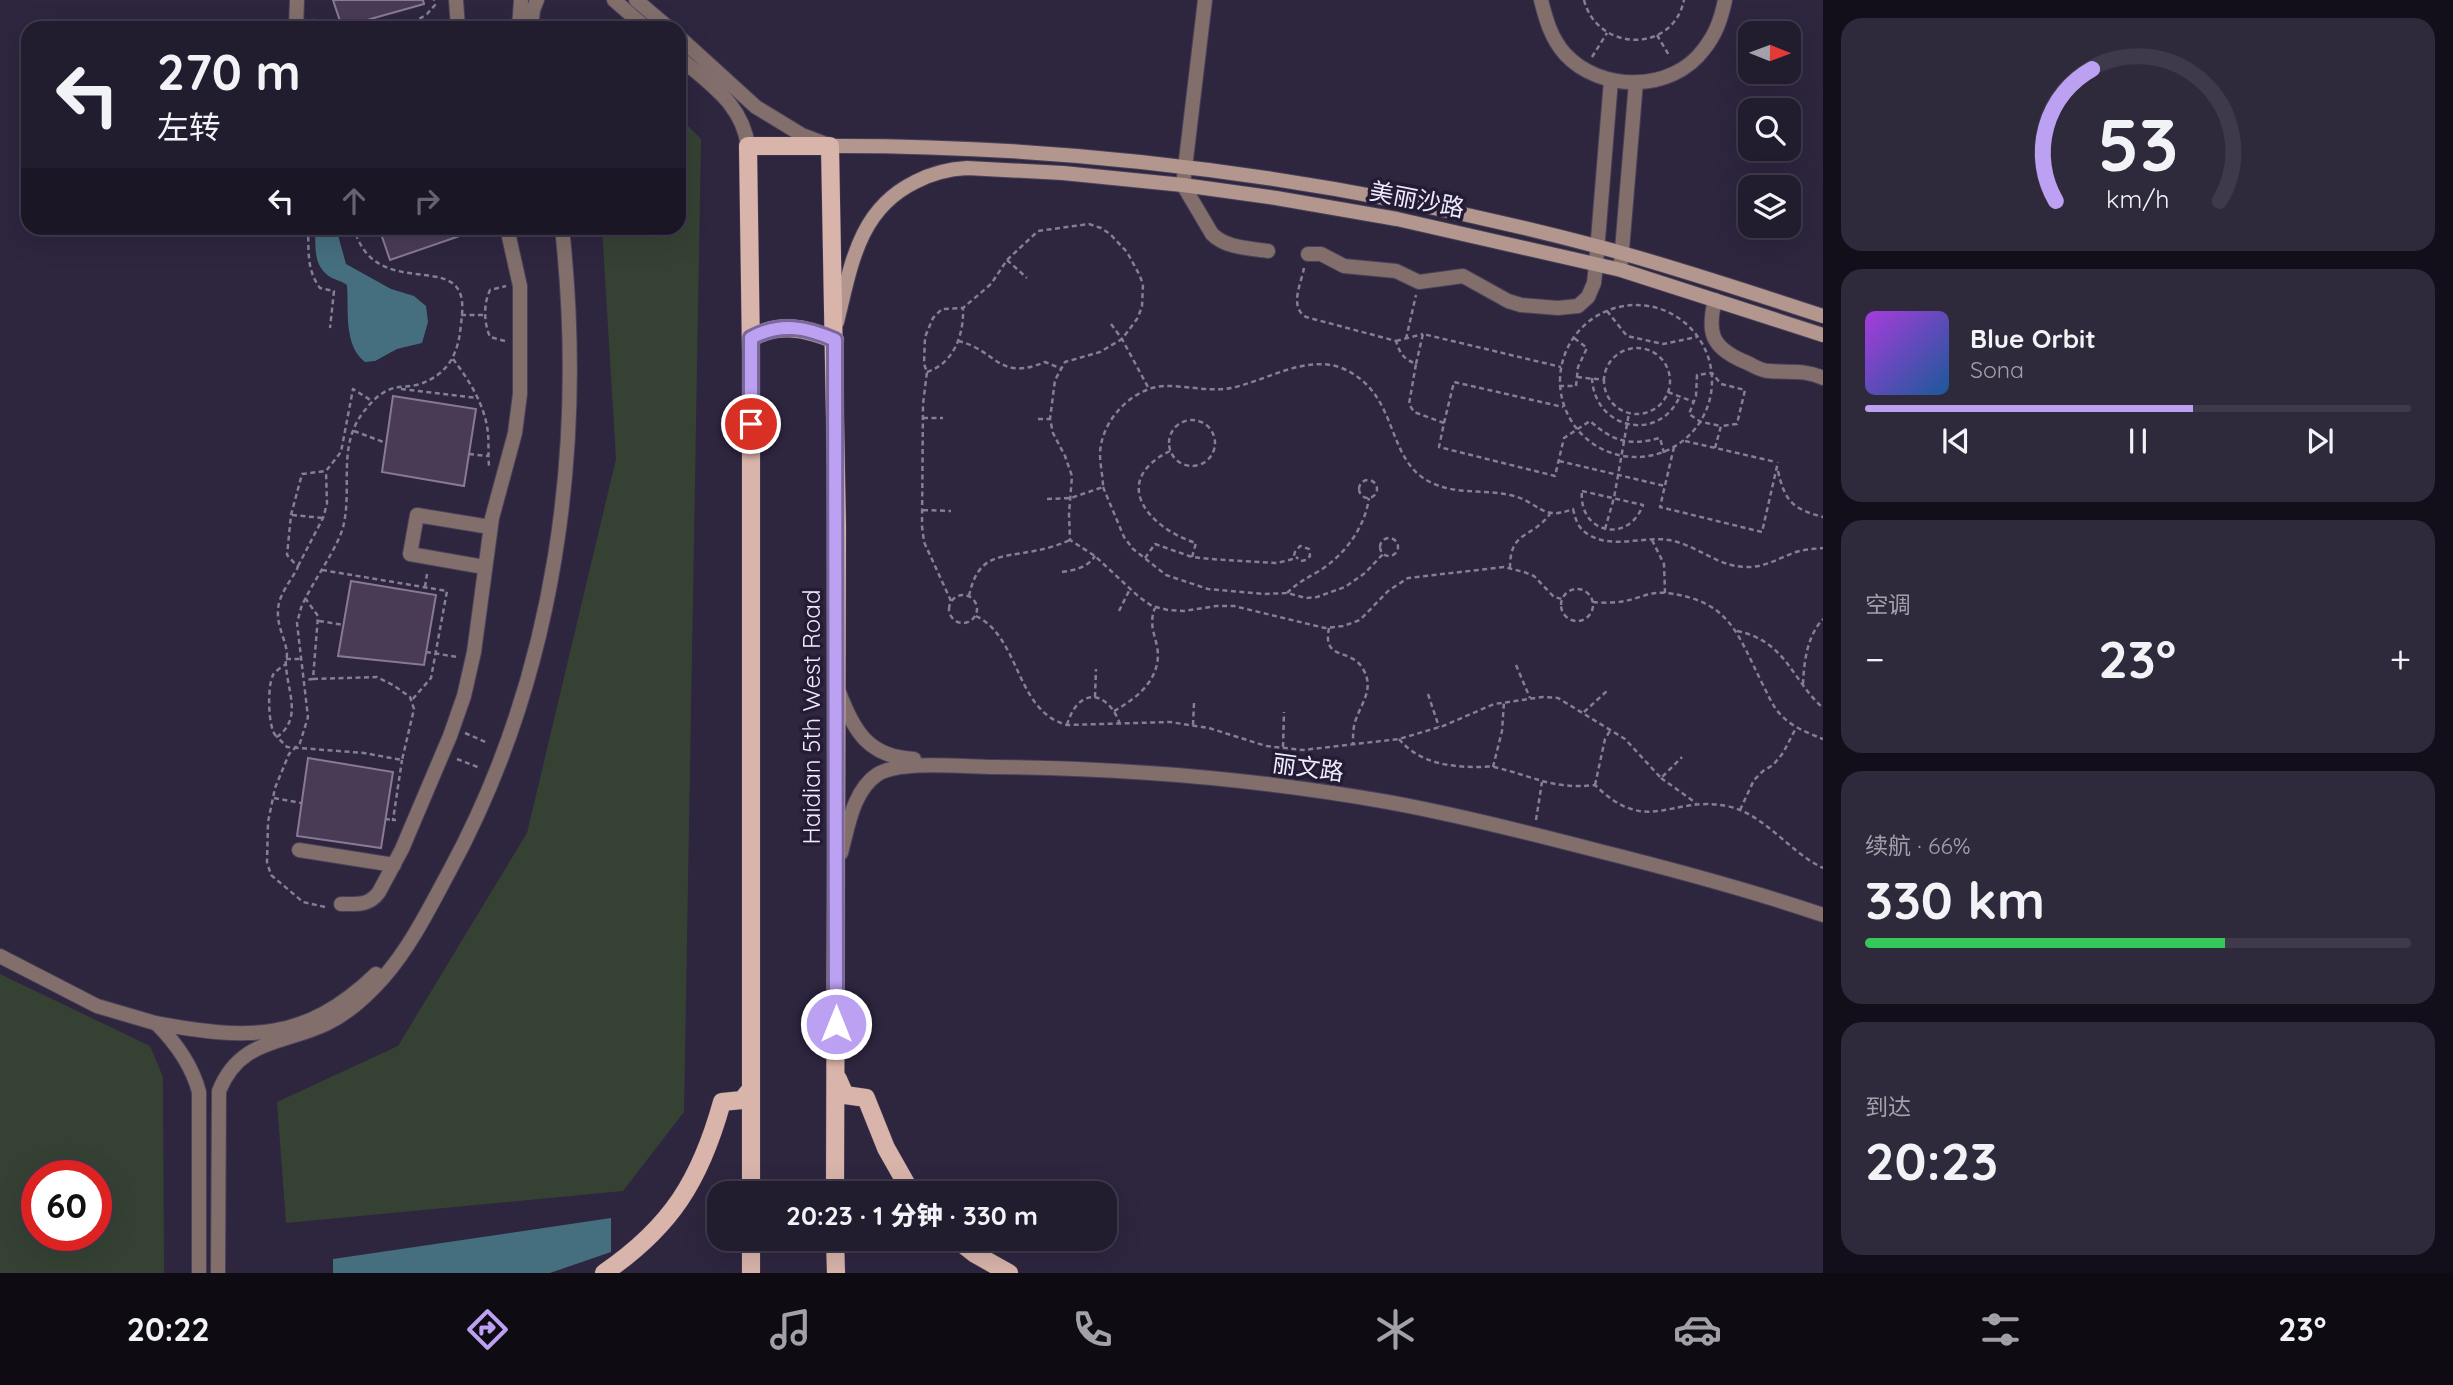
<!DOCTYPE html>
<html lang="zh">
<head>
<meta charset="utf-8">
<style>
  body { margin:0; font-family:Quicksand,"Noto Sans SC",sans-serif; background:#2e293b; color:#f1f3f6; height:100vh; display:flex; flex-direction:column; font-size:26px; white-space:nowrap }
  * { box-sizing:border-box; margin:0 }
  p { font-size:23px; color:#a2a1aa }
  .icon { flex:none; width:38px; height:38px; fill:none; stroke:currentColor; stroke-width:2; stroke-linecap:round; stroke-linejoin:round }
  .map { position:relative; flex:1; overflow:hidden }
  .side { display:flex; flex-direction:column; gap:18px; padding:18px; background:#130f1a; width:630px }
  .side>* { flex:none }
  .top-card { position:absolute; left:21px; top:21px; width:665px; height:214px; border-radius:21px; box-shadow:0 7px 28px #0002,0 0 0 2px #3f3a4b; background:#221c2f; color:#f1f3f6; overflow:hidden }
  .needle { width:46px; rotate:91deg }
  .tools { position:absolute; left:1738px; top:21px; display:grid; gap:14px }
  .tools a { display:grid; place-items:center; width:63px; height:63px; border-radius:14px; background:#221c2f; box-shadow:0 7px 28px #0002,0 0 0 2px #3f3a4b; font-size:35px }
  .speed { position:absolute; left:21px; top:1160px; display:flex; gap:14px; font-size:35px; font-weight:700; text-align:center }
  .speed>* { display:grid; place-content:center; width:91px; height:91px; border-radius:50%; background:#221c2f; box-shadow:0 7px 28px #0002,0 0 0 2px #3f3a4b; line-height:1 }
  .speed .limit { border:10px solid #d22; background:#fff; color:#111 }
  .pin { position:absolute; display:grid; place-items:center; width:60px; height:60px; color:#fff; margin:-30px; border:4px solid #fff; border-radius:50%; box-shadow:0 2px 7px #0007 }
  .me { position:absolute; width:77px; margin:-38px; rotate:0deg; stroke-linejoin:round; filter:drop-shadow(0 0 5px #0008) }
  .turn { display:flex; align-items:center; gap:24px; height:147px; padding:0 21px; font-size:32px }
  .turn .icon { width:91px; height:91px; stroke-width:2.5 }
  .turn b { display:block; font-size:49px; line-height:60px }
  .lanes { display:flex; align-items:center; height:66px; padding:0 21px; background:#0003; justify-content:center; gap:35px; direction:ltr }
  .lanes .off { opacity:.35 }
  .big { font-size:52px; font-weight:800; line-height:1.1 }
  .side .tile { flex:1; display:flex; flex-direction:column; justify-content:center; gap:10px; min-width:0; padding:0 24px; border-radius:21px; background:#2e293b }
  .side .dial { align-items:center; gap:0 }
  .dial svg { height:182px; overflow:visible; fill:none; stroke:#3f3a4b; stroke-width:7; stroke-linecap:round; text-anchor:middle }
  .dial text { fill:#f1f3f6; stroke:none }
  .song { display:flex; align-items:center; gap:21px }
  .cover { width:84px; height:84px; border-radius:10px; background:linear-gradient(135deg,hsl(280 70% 55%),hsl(210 70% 35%)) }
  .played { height:7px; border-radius:4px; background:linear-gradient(90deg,#bca0f2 60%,#3f3a4b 60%) }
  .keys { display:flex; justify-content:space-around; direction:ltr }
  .heat { display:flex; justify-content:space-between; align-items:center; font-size:38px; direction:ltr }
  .charge { height:10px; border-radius:5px; background:linear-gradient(90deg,#34c759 66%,#3f3a4b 0) }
  .trip { position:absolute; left:707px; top:1181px; width:410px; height:70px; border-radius:21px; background:#221c2f; box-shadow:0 7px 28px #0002,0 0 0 2px #3f3a4b; font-weight:800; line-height:70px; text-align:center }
  .menu { display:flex; height:112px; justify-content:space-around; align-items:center; background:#0e0b13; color:#a2a1aa }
  .menu .icon { width:49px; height:49px }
  .menu .active { color:#bca0f2 }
  .menu b { font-size:32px; color:#f1f3f6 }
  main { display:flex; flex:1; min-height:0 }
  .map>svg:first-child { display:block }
</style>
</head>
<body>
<main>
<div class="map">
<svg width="1823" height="1273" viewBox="0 0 1823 1273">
  <rect width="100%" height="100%" fill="#2e253f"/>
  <path fill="#354233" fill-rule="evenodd" d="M679,117L701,139L684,1112L623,1191L286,1223L277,1102L398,1046L527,833L616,459L602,228H679Z
    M0,974L150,1046L163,1077L164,1273H0ZM37,1176H96V1236H37Z"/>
  <path fill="#456f7f" d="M315,228H336L346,264L391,289L414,296L426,306L428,322L422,343L397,349L375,361L365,362C343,345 349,309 347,285C342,281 338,281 332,278C312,267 316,247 315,228Z
    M611,1218V1252L550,1273H333V1259Z"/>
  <path fill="#493b56" stroke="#897997" stroke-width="2" d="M333,0H423L424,4L342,27Z
    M379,228H477V230L390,260Z
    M393,396L476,409L464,486L382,472Z
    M351,581L436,595L424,665L338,656Z
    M308,758L393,772L381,848L297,836Z"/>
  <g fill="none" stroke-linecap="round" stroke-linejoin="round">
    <g stroke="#494159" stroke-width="16">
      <path id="minor" d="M456,0L458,28
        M1205,0L1183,185L1212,234C1226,248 1248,248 1268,251
        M296,28L297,0
        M1308,254H1321L1344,266L1396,271L1419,282L1463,276L1508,301L1521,305L1558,308L1578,306L1588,297L1594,283L1596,264
        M1715,300C1707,332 1711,347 1743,361C1752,364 1759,371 1769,371C1788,373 1804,369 1823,378
        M484,567L410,554L417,515L490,527
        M299,850L394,865
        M341,904C357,904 369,906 379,892L402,849L450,736L464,696L474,652L492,518L515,433L520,394V286L507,228
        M0,956L97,1006L155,1023"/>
    </g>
    <g stroke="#494159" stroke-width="16">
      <path id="tertiary" d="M614,0L646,28
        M636,0L669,28
        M1541,0C1546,20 1551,38 1565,54C1600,92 1672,93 1704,49C1716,34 1721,19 1725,0
        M519,28L521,0
        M531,28L533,10L537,0
        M679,37L756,107L802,135L826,144
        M679,57C710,85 742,103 748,146
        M1621,262L1636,82
        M1596,264L1611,80
        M839,692C854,732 869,757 914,759
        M841,853C848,827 853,790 878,774C901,760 965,767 993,767C1125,768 1258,779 1388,802C1459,815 1530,833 1599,851C1675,870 1750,890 1823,915
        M155,1023C248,1040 304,1043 376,974
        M156,1023C176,1043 192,1065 199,1092V1273
        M218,1273L219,1091C240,1039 281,1045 326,1024C349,1013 367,996 383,978C411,946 430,907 450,870C556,674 586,447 562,228"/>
    </g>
    <g stroke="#494159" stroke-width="16">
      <path id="secondary" d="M830,146C1089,145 1350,181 1600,247C1675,267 1749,292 1823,316
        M837,322C851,266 858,210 915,182C932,173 948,169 967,168L1063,173L1183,185L1276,198L1397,219L1621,270L1823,335"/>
    </g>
    <g stroke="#494159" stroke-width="19">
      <path id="primary" d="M751,338C780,322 806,328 835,340
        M838,1079L845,1095L866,1098L886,1148L912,1194
        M751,1194V352L748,146H830L837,527L835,1194
        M751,1239V1273
        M835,1239L836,1273
        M956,1239L975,1254L1009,1273
        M604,1273C671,1227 700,1181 722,1102L742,1100L751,1089"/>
    </g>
    <path stroke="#857e94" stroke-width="2.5" stroke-dasharray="5 3.5" stroke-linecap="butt" d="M1584,0C1597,52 1673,54 1684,0
      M313,19L317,28
      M405,28L427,14L435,5L434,0
      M1657,35L1670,57
      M1592,57L1607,33
      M308,228C309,250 306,269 320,288L334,291L330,328
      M356,237L374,228
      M1007,260L1027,278
      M1304,268C1301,284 1289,307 1306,317L1396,341C1400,354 1404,359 1416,364L1409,404L1414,412L1444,423L1439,447L1555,476L1564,438L1590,421C1614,442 1629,446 1660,438L1664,453
      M1560 381a76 76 0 1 1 152 0a76 76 0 1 1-152 0Z
      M1607,311L1627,336L1663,344L1697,337
      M461,315H486
      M1111,324L1122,339L1149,389
      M1406,339L1416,295
      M505,341L490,337C484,323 483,305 490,290L506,286
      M958,341C997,350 998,382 1045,362L1060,368
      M1396,341L1423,334
      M1604 381a33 33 0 1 1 66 0a33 33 0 1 1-66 0Z
      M453,359C469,380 485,405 488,433C489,443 488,455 489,466
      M1416,364L1423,334L1561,367
      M927,372C954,363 964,335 963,308
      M1577,377L1605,380
      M1592,378C1594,429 1659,444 1680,396
      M1559,386H1576L1578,367L1587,348L1574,338
      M401,389L477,398
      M1668,392L1694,402
      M923,418H943
      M1038,419H1050
      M1169 443a23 23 0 1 1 46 0a23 23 0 1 1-46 0Z
      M1444,423L1454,382L1563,407
      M354,431L386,443
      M1685,441L1776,462
      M1674,447L1660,507L1762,532L1778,462
      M1715,448L1721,426L1737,424L1745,390L1721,384L1712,373L1697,375L1696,396L1689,414L1701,422L1721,426
      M1170,451C1109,481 1148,528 1196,543L1192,557
      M469,454L488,456
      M1559,461L1665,486
      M1778,471C1785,502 1793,509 1823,517
      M1359 489a9 9 0 1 1 18 0a9 9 0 1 1-18 0Z
      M1103,487L1124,537L1133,549L1166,575L1208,589L1264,594L1287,593L1306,598L1317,597L1345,587L1365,573L1384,553
      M1582,491L1643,505C1628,545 1578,533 1582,491Z
      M1047,499L1071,498L1103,487C1103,473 1098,459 1101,445C1106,415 1137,385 1168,386C1188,386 1210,392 1231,388C1266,381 1308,353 1344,369C1401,395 1384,461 1432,483C1458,495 1483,489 1510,495C1539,501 1541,522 1573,509C1576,521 1578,528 1589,535C1613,549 1644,536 1669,540C1697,545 1716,566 1745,567C1764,568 1779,558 1796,552C1805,549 1814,549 1823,548
      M923,510L951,511
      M292,515L323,518
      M1605,529L1614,498L1629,413
      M1380 547a9 9 0 1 1 18 0a9 9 0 1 1-18 0Z
      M1652,540L1664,564L1665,593
      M1145,558L1155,544L1192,557L1210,559L1277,563L1293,559L1295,552L1300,546L1309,549L1310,556L1306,560L1301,561L1296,557
      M298,566L323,518L327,504L326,471
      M1510,568C1510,530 1530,540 1550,514
      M322,570L447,591L431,678L411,701
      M1062,572C1075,570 1087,568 1095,556
      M425,587L427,574
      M1561 605a16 16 0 1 1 32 0a16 16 0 1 1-32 0Z
      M1287,593C1297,583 1307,578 1319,571C1345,555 1365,527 1369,498
      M949 609a14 14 0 1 1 28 0a14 14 0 1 1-28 0Z
      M969,596C978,554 998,558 1034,551C1046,549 1059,545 1070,540
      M305,598L318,616L313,679L305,680
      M951,601L924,542L922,526L923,404L927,372L924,364L925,337L933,318L942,309L963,308L991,284L1007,260L1038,231L1089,224L1101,228L1110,234L1127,252L1139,274L1143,284L1142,307L1137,319L1122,339L1100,352L1065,362L1055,380L1050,419L1053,433L1065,456L1072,476L1069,514L1070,540L1095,556L1139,597L1152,606L1168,610L1184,611L1216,606H1234L1325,628L1343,626L1360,620L1388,591L1408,578L1504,567L1524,572L1534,576L1554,597L1562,599
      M1593,602C1603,603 1615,603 1625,601C1640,598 1651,591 1667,593C1730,601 1737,633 1762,683C1768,694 1772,706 1781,715C1792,727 1808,733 1823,739
      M1119,611L1130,589
      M976,616C1021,638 1015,711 1067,725L1170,722L1209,728L1266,746L1303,750L1399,739L1443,726L1494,704L1543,697L1558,698L1625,739L1661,778L1682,757
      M319,621L344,625
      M1329,628C1322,662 1351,647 1363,669C1375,689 1361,703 1355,722C1353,729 1353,736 1353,744
      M1737,631C1786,641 1791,679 1823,708
      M426,652L458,657
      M286,659H303
      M1516,665L1530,698
      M313,679L377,677L393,685L410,697L414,709L402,760L364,753L287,747L277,737C303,718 287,691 286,665C285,662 287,658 287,654C286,640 277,627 278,611C278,595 291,581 298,567L287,555L291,515L302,474L326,471L341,452L353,389L372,401
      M1803,684C1804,662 1807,636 1823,619
      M1428,694L1439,727
      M1095,697L1096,669
      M1114,711C1138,698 1163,677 1157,646C1154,633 1149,622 1155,608
      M1584,712L1608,690
      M1067,725C1078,687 1107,689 1120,724
      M1193,725L1194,703
      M465,733L488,743
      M276,736C268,728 267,687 273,675C275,671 282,667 286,664
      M1399,739C1419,763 1449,767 1478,767C1483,767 1489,766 1494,767C1533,776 1553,790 1595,785C1648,837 1670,795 1727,806C1765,814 1789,852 1823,868
      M1283,747L1284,712
      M457,759L480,768
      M1493,767L1502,731L1504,702
      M1661,778L1696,803
      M1595,785L1605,739L1610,731
      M274,798L301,803
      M1740,810L1754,780L1763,771L1773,765L1783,753L1796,728
      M385,819L393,820
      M396,820H393L402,760
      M1536,820L1542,782
      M325,907L303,902L271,875L267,862L268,822L275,788L289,754L300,743L308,717L297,623L301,608C311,583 340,546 344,523C352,484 337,444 365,410C372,401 382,391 394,388C402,386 411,387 420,384C445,375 456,359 460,333C461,322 464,307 461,296C450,256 373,298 354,228"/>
    <use href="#minor" stroke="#826f6b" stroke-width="14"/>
    <use href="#tertiary" stroke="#826f6b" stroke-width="14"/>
    <use href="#secondary" stroke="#b3968e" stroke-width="14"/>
    <use href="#primary" stroke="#d9b4aa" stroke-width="18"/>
  </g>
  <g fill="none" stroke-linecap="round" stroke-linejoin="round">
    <g stroke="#7a689d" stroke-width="18">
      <path id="route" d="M751,424V338C780,322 806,327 835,340L836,1024"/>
    </g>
    <use href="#route" stroke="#bca0f2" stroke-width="12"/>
  </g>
  <g text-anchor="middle" stroke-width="7" stroke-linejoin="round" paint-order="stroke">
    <g font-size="24" fill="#efeafc" stroke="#241c35">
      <text transform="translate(1417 200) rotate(11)" y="8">美丽沙路</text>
      <text transform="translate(812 717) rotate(-90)" y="8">Haidian 5th West Road</text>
      <text transform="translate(1308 768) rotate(8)" y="8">丽文路</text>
    </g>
  </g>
</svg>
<div class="tools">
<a><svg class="needle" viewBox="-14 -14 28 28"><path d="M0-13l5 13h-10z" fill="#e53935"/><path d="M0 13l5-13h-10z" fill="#a2a1aa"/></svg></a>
<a><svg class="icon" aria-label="search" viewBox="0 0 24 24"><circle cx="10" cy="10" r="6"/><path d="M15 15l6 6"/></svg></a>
<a><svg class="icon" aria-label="layers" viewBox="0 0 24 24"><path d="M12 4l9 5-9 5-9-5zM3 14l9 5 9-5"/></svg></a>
</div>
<div class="speed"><div class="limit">60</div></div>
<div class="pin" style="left:751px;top:424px;background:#d93025"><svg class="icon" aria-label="arrive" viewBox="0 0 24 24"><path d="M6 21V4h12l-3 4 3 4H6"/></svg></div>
<svg class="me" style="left:836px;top:1024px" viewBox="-20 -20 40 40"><circle r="17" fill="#bca0f2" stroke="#fff" stroke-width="3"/><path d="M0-11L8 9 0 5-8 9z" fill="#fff"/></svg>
<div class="trip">20:23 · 1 分钟 · 330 m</div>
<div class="top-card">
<div class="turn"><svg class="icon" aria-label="left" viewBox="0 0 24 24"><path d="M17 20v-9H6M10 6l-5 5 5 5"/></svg><div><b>270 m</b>左转</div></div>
<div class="lanes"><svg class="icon" aria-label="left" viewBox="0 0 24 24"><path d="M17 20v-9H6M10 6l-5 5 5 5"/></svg><svg class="icon off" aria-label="ahead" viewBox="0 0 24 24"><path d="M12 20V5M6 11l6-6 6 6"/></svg><svg class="icon off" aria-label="right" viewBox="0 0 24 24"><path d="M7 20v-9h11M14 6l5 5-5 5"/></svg></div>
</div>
</div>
<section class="side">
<div class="tile dial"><svg viewBox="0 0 100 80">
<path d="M14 69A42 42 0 1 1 86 69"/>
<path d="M14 69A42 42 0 0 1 30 11" stroke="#bca0f2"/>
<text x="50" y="56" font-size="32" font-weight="700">53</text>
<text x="50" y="72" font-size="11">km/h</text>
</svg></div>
<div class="tile">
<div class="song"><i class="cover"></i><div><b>Blue Orbit</b><p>Sona</p></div></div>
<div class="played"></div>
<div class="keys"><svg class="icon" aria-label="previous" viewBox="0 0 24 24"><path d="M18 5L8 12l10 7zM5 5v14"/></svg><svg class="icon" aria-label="pause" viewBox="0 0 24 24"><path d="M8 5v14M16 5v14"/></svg><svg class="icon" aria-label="next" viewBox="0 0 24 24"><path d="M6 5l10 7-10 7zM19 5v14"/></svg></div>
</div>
<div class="tile"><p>空调</p>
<div class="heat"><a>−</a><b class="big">23°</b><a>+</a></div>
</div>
<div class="tile"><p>续航 · 66%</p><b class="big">330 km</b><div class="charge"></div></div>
<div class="tile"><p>到达</p><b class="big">20:23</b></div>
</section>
</main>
<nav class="menu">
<b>20:22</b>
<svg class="icon active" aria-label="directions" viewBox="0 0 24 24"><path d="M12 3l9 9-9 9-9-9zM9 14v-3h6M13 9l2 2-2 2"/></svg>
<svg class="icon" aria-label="music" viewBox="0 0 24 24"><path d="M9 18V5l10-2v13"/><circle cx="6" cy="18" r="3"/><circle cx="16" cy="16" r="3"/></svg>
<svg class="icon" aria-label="phone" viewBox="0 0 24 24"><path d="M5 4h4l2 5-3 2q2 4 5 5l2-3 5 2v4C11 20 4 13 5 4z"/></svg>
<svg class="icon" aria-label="climate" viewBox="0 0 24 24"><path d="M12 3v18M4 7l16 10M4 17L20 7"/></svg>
<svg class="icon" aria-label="car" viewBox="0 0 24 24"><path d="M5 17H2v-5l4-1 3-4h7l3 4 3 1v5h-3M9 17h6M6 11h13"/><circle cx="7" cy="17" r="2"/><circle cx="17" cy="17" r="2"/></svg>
<svg class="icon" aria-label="filters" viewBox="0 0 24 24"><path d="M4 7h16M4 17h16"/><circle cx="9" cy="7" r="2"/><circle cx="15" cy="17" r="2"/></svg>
<b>23°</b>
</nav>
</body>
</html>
